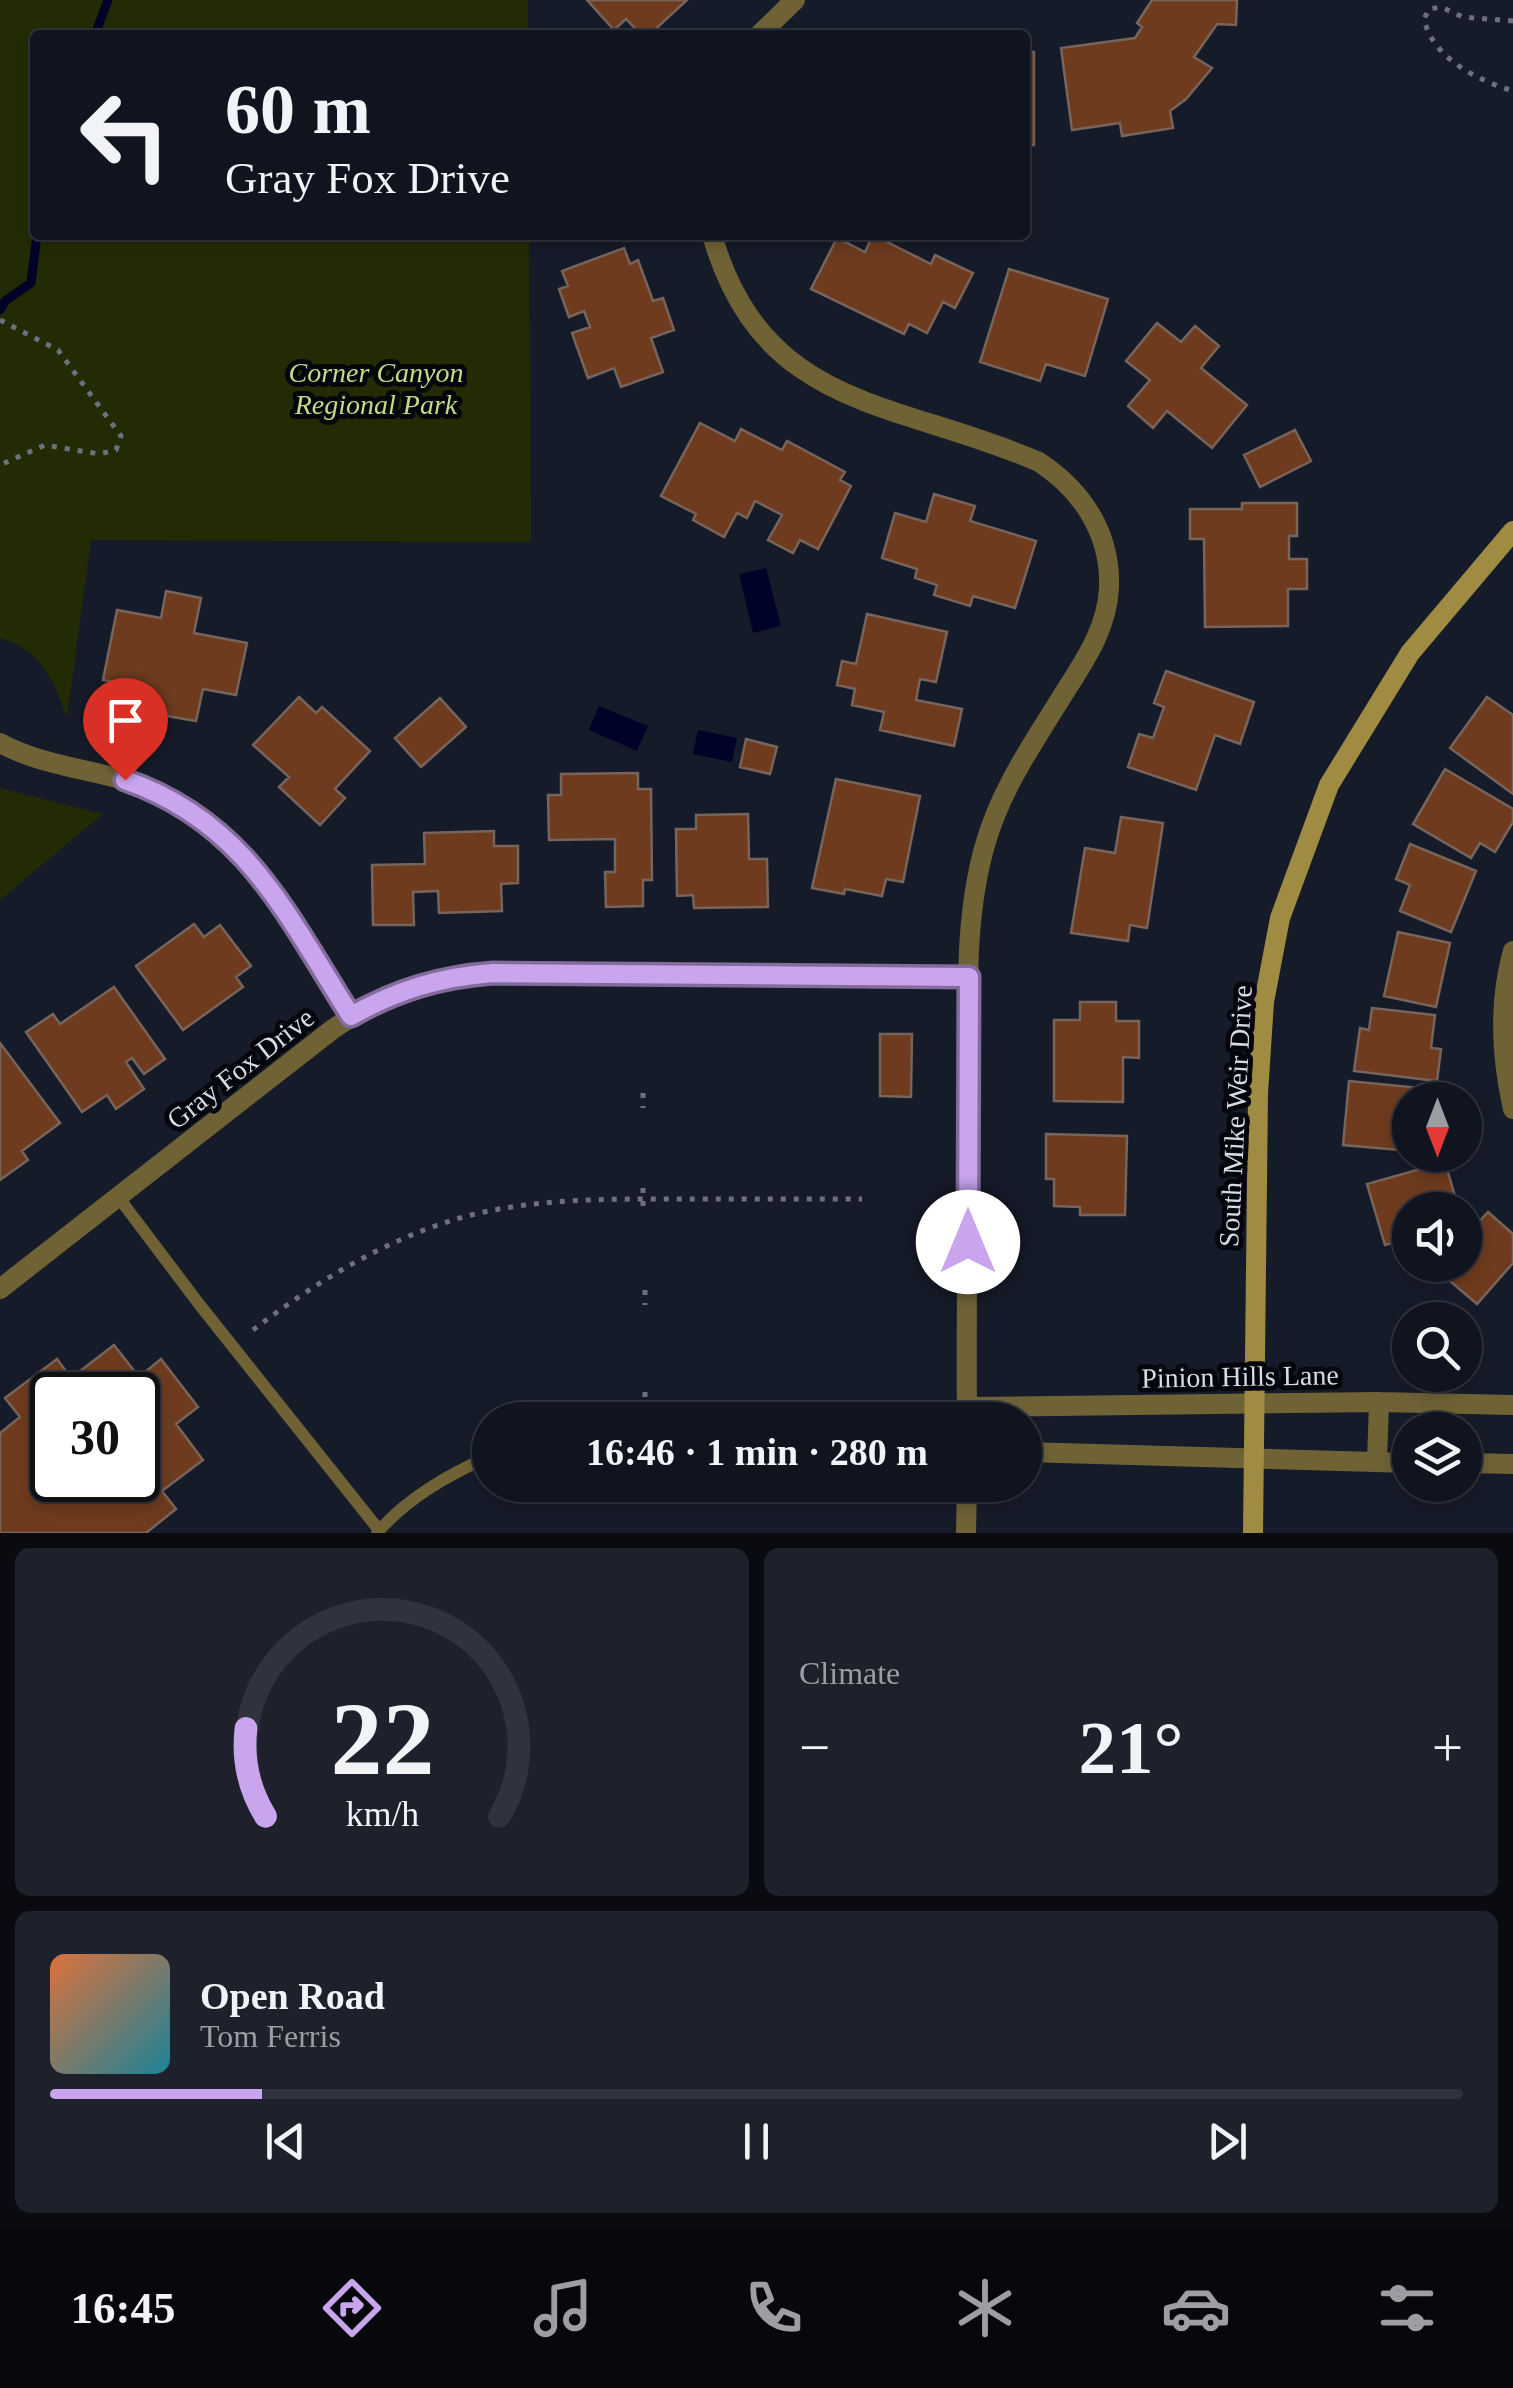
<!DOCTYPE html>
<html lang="en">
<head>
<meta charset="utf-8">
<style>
  body { margin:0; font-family:"Times New Roman",serif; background:#1e212c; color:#f1f3f6; height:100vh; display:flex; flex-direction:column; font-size:38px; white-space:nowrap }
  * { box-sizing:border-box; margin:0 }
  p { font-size:32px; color:#9c9ea4 }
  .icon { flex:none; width:55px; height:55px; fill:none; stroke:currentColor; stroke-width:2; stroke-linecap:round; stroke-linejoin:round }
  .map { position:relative; height:1533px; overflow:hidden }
  .sheet { display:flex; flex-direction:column; gap:15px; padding:15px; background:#090b11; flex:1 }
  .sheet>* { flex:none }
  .guide { position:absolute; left:30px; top:30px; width:1000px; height:210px; border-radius:10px; box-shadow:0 5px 15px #0003,0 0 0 2px #30333d; background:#10141f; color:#f1f3f6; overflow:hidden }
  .needle { width:65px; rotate:180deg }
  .fabs { position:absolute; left:1392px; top:1082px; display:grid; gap:20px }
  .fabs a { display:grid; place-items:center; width:90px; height:90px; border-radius:50%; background:#10141f; box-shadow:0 5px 15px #0003,0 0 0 2px #30333d; font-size:50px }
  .speed { position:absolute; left:30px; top:1372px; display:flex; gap:20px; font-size:50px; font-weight:700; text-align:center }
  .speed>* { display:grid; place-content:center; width:130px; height:130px; border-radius:50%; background:#10141f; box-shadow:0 5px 15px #0003,0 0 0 2px #30333d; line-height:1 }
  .speed .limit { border:5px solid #111; border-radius:15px; background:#fff; color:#111 }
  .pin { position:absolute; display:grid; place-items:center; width:85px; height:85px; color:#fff; margin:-102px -42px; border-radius:50% 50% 50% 0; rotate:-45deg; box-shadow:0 0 10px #0007 }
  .pin .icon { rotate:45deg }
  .me { position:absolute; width:110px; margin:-55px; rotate:0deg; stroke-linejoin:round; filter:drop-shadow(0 0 8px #0008) }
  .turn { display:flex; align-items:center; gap:35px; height:210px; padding:0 30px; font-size:45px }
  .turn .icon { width:130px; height:130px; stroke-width:2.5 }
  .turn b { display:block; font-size:70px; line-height:85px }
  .big { font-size:75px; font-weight:800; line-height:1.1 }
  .sheet .card { flex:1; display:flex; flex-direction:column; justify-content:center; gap:15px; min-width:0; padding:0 35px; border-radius:15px; background:#1e212c }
  .sheet .dial { align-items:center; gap:0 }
  .dial svg { height:260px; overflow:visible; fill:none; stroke:#30333d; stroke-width:7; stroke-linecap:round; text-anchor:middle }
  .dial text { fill:#f1f3f6; stroke:none }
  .song { display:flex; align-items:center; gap:30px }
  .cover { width:120px; height:120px; border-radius:15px; background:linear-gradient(135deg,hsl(20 70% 55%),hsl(190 70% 35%)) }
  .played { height:10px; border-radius:5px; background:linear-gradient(90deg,#c9a5ee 15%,#30333d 15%) }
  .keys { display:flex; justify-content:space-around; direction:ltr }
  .heat { display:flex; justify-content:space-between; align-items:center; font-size:55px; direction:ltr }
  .sheet .tiles { flex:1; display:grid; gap:15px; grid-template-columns:1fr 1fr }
  .card:last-child { grid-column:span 2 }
  .trip { position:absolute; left:472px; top:1402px; width:570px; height:100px; border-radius:50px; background:#10141f; box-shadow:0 5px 15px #0003,0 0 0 2px #30333d; font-weight:800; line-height:100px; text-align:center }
  .dock { display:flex; height:160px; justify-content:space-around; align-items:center; background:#06080c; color:#9c9ea4 }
  .dock .icon { width:70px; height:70px }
  .dock .on { color:#c9a5ee }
  .dock b { font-size:45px; color:#f1f3f6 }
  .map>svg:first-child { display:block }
</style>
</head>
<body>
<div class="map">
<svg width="1513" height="1533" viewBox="0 0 1513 1533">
  <rect width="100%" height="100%" fill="#161b29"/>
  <path fill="#222b04" d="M0,0H528V35H35V235H529L531,542L91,540L67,718C54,680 40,649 0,638Z
    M0,788L103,814L0,900Z"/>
  <path fill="#000228" d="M766,568L781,626L753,633L739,574Z
    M599,706L648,726L637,751L589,730Z
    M698,730L737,738L732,762L693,754Z"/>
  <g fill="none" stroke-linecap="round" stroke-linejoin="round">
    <path stroke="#000228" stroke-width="9" d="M95,35L108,0
      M0,310L5,301L31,283L37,235"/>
  </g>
  <path fill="#6e3b1e" stroke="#77645b" stroke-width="2.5" fill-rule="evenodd" d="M587,0H687L649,35H642L626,19L614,30Z
    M1152,0H1237L1236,25L1217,24L1194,57L1212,68L1186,99L1170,111L1173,128L1122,136L1120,123L1072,130L1061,48L1135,38L1142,27L1137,23Z
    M1025,52H1034V145H1025Z
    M873,235L931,264L935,255L973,273L955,308L943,302L927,333L909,324L904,334L811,289L837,238L865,252Z
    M624,248L630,264L638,260L653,301L663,298L674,330L651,338L663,372L621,387L614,368L588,378L572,333L590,327L584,311L569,317L559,289L568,286L562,271Z
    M1009,269L1108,299L1085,376L1046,364L1040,381L980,362Z
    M1157,323L1181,342L1195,326L1219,346L1201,368L1247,405L1212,448L1167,411L1153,428L1128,406L1150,380L1126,361Z
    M700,423L735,441L741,429L782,450L787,441L845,472L840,480L851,486L818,549L800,540L793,553L768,540L782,515L755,501L747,518L737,513L724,537L693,520L696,514L661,496Z
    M1295,430L1311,461L1260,487L1244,455Z
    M934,494L975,506L970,521L1036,541L1015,608L973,596L970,606L934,595L937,585L915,578L917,569L882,558L895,513L926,522Z
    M1242,503H1297V536H1289V559H1307V589H1288V626L1205,627L1204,539H1190V509H1242Z
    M166,591L201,598L194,633L247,643L236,695L203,689L196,721L150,713L151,708L125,703L129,685L103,680L117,610L161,618Z
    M867,614L947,632L936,682L920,679L916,700L962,709L954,746L880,730L884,712L852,705L855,689L837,685L842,661L856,664Z
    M1166,671L1254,702L1240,744L1215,735L1196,790L1128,767L1139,734L1153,738L1164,707L1154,703Z
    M299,697L316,713L322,707L370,751L335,789L345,798L320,825L279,787L289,777L253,745Z
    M1487,697L1513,715V794L1450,748Z
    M440,698L466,727L421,767L395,738Z
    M746,739L777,747L770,774L740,767Z
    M1445,769L1513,809V822L1495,852L1480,843L1471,858L1413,824Z
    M638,773V789H651L652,880H643V906L606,907L605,872H615V839L549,840L548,795H561V774Z
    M836,779L920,796L903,882L886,879L882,896L845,889L844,894L812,888Z
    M748,814L749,859H767L768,907L694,908L693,895L677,896L676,829H696V815Z
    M1121,817L1163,823L1147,928L1130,925L1128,941L1071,933L1085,848L1115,853Z
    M494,831V846H518V883L501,884L502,911L439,913L438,891L413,892L414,925H373L372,865L425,864L424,833Z
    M1410,844L1476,871L1451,932L1400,911L1410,885L1396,879Z
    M194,924L204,937L220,925L251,966L236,977L243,987L183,1030L136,966Z
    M1398,932L1450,943L1436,1007L1384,996Z
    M114,987L165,1059L144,1074L132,1058L126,1062L144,1089L116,1109L107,1095L82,1112L26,1032L53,1014L60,1024Z
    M1080,1002H1116V1021H1139V1058L1123,1057V1102L1054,1101V1020H1080Z
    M1372,1008L1435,1015L1431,1048L1441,1049L1437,1081L1354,1071L1360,1028L1369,1030Z
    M880,1034H912L911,1097L880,1096Z
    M0,1043L60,1123L22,1151L28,1160L0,1180Z
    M1349,1081L1441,1090L1440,1100H1410V1151L1343,1145Z
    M1046,1134L1127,1136L1125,1215H1080V1207L1054,1206V1179H1046Z
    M1445,1162L1459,1210H1410V1238L1385,1245L1367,1184Z
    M1488,1212L1513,1234V1263L1477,1304L1437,1270L1441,1265H1465V1237Z
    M114,1345L139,1377L161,1359L198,1407L176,1424L203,1460L162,1491L176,1509L146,1533H0V1433L20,1417L5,1398L57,1359L71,1378ZM52,1395H138V1480H52Z"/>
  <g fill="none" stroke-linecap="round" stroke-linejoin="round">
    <path stroke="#6c717d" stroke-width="5" stroke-dasharray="5 8" stroke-linecap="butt" d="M1513,21L1463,17L1441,7L1429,9L1424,19C1433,59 1478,80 1513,91
      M0,320L58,350L121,436L116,450L99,454L45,445L0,465
      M643,1093V1108
      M643,1188V1212
      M645,1290V1305
      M253,1330C317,1281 389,1237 467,1216C537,1198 608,1199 679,1199C740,1199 801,1199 862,1199
      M645,1410V1387"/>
    <path stroke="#6f6336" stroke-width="12" d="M119,1198L199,1304L379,1530
      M872,1420L896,1412L967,1407
      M377,1533C407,1498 448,1475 490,1456"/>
    <path stroke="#6f6336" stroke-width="20" d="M759,35L795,0
      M712,235C763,412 898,400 1039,462C1083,491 1111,534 1109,588C1107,630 1083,663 1061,698C1032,745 1000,791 985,845C962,925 969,1012 968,1094C968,1203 966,1311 967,1420
      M0,743C48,769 103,769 153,790C249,830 298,933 351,1016
      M1513,951C1498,1004 1501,1056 1513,1109
      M0,1289L333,1029C383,994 432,977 493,973L969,977
      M967,1407L1379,1402L1513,1405
      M1025,1452L1410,1463
      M1377,1462L1379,1402
      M1465,1463L1513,1464
      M966,1533L967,1485"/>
    <path stroke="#9f8b41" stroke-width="20" d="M1253,1533L1258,1093L1264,1002L1280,918L1329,785L1410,653L1513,531"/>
  </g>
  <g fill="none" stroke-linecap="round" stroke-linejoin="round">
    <g stroke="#836b9b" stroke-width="25">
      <path id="route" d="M125,780C246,822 286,914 351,1016C397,990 440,977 493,973L969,977L968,1242"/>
    </g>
    <use href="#route" stroke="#c9a5ee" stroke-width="18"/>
  </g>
  <g text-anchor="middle" stroke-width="10" stroke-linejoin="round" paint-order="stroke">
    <g font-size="28" font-style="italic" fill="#c3dc86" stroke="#05060c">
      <text x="376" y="382">Corner Canyon<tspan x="376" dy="32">Regional Park</tspan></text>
    </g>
    <g font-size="28" fill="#d7dbe5" stroke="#05060c">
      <text transform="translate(240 1068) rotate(-38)" y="10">Gray Fox Drive</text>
      <text transform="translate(1235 1116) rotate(-87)" y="10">South Mike Weir Drive</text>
      <text transform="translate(1240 1376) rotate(-1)" y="10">Pinion Hills Lane</text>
    </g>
  </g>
</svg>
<div class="fabs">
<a><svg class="needle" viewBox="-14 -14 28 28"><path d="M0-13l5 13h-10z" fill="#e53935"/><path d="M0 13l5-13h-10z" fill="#9c9ea4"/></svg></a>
<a><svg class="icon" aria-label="sound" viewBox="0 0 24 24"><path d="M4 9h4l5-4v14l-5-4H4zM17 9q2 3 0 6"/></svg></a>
<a><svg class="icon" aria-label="search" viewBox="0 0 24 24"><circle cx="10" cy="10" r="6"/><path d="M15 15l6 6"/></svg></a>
<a><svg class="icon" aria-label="layers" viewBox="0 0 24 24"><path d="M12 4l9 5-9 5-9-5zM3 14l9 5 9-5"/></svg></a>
</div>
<div class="speed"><div class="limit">30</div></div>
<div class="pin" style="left:125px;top:780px;background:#d93025"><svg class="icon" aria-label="arrive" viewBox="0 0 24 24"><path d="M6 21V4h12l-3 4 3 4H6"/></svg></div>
<svg class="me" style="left:968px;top:1242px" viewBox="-20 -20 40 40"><circle r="19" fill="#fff"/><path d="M0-13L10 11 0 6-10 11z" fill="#c9a5ee"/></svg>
<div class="trip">16:46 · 1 min · 280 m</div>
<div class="guide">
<div class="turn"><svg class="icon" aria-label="left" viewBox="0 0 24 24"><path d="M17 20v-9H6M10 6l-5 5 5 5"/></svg><div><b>60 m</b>Gray Fox Drive</div></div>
</div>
</div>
<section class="sheet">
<div class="tiles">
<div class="card dial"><svg viewBox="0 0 100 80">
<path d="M14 69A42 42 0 1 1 86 69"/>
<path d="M14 69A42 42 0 0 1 8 42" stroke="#c9a5ee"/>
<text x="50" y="56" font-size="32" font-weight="700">22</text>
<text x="50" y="72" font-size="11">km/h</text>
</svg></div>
<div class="card"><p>Climate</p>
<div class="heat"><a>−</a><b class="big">21°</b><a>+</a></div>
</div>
<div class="card">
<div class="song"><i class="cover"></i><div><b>Open Road</b><p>Tom Ferris</p></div></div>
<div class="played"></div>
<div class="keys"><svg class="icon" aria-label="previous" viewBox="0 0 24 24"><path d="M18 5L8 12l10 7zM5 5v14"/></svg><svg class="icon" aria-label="pause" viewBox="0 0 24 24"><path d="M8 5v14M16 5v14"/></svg><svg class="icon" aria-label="next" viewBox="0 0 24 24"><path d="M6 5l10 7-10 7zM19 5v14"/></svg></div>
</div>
</div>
</section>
<nav class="dock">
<b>16:45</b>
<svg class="icon on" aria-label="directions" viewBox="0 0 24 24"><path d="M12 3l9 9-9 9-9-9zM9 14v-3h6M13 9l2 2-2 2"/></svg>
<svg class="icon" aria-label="music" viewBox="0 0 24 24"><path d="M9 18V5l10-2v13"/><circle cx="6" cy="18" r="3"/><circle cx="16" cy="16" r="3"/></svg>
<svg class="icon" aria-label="phone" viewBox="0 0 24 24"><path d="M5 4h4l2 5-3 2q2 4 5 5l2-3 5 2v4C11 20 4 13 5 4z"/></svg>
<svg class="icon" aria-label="climate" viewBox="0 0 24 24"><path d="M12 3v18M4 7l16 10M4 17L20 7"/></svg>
<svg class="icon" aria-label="car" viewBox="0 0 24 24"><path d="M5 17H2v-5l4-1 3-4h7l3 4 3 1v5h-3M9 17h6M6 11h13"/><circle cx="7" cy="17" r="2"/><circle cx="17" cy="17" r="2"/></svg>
<svg class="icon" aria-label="filters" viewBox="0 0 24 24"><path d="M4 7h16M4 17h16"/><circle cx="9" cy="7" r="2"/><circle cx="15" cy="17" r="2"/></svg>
</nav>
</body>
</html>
